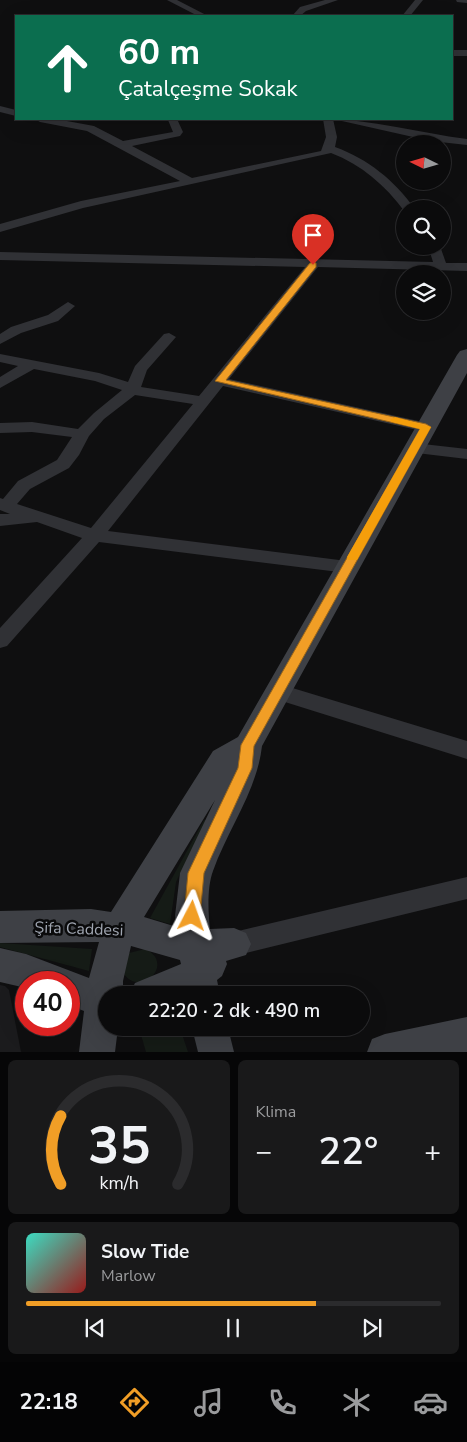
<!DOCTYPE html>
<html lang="tr">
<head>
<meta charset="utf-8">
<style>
  body { margin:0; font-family:"Nunito Sans",sans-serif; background:#19191a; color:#f1f3f6; height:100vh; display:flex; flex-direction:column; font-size:19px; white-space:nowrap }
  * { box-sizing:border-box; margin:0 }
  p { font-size:16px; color:#9a9b9d }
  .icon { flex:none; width:28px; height:28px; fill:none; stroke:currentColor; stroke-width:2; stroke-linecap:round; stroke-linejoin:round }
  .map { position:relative; height:1052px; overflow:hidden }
  .panel { display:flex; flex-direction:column; gap:8px; padding:8px; background:#060607; flex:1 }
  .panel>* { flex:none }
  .banner { position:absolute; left:15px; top:15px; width:438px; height:105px; border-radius:0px; box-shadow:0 5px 20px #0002,0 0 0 1px #2b2b2d; background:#0b6e4f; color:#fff; overflow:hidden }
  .needle { width:32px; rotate:275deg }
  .buttons { position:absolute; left:396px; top:135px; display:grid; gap:10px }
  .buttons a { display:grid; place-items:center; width:55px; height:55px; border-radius:50%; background:#0b0b0c; box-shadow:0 5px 20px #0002,0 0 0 1px #2b2b2d; font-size:25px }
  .speed { position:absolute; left:15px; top:971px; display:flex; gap:10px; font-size:25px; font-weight:700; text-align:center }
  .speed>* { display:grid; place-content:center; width:65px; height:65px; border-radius:50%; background:#0b0b0c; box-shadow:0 5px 20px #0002,0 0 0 1px #2b2b2d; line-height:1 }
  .speed .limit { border:8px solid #d22; background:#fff; color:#111 }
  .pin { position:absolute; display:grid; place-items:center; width:42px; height:42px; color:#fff; margin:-51px -21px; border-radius:50% 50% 50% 0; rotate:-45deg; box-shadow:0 0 5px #0007 }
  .pin .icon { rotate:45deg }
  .me { position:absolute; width:55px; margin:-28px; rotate:4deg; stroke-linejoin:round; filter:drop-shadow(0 0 4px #0008) }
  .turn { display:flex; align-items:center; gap:18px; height:105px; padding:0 20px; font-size:22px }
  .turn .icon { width:65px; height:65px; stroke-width:2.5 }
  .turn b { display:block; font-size:35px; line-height:42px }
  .big { font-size:38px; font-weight:600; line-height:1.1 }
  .panel .widget { flex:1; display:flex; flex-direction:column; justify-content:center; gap:8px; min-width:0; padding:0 18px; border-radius:8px; background:#19191a }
  .panel .dial { align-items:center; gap:0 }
  .dial svg { height:130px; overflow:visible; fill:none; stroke:#2b2b2d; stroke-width:7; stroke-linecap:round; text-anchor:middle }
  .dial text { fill:#f1f3f6; stroke:none }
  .song { display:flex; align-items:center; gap:15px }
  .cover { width:60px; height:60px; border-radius:8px; background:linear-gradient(135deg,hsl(170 70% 55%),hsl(0 70% 35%)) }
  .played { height:5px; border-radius:2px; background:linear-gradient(90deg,#f19e26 70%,#2b2b2d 70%) }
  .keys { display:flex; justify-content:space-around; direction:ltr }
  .heat { display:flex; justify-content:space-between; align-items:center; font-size:28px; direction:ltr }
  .panel .tiles { flex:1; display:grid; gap:8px; grid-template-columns:1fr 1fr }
  .widget:last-child { grid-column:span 2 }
  .trip { position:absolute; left:98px; top:986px; width:272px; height:50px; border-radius:25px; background:#0b0b0c; box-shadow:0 5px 20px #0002,0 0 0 1px #2b2b2d; font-weight:600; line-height:50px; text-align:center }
  .tab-bar { display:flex; height:80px; justify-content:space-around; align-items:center; background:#040405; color:#9a9b9d }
  .tab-bar .icon { width:35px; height:35px }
  .tab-bar .selected { color:#f19e26 }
  .tab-bar b { font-size:22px; color:#f1f3f6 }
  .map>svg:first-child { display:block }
</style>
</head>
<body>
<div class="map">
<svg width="467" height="1052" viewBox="0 0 467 1052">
  <rect width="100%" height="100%" fill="#0f0f10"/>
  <path fill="#1b1b1d" d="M0,985L5,986L9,990L21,1052H0Z"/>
  <path fill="#151b16" d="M204,820H206L176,882L170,924L150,918Z
    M0,943L92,949L89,971L0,947Z
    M145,949C176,963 141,998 124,974L129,953Z
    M139,1028H180L188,1052H146Z"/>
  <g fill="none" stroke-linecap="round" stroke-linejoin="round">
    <path fill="#303135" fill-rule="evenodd" d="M167,0H177L208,16H198Z
      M325,0H338L306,11L300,16H292L300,7Z
      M415,0H423L410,16H402Z
      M456,0H467V3L457,2Z
      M451,50H467V56H451Z
      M0,106L16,110V116L0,112Z
      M35,119H56L94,126L123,141L173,132L168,120L177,119L183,132L180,136L132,146L192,178L321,151L326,137L323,119C371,119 419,133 467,139V145L431,141L333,119L337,137L335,147C368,159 394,180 415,209H405V212C385,185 362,165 331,153L83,208L0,232V224L81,201L180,181L87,131L40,122Z
      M428,246H440L446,263H467V271L318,267L229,379L432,424L434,427L432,430L426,432L223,386L108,531L347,561L353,563L356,567L353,571L347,573L99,542L7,646L0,648V628L82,538L37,522L0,526V514H10L0,510V498L3,499L18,481L57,460L72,437L32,432L0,433V423L32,422L78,429L94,413L122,390L95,381L34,369L0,388V377L18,366L0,362V354L99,373L128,382L135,366L164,334L169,333L176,337L147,370L141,387L199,396L305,267L0,260V252L433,262ZM135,395L193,404L91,528L17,504L30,489L69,468L79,455L89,436L104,419Z
      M68,302L75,306L58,321L21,333L0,344V334L11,327L48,315Z
      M414,443L467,449V459L408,452L406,448L408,444Z
      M276,683L467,741V759L269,697L266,691L269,685Z
      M467,877V899L234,956L225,952L221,944L225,936L234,932Z"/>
    <path fill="#3e4045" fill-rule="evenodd" d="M467,349V373L262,746C257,791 228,829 213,871C207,887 208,912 210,929L234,928L246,933L251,944L246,955L226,961L227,964L222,976L217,980L220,995H129L135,983L181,964L180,960L131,946L123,981V995H106V1028H118L115,1052H79L84,1011L69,1005V982H26V988L0,982V948L26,954L89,978L99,942L0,943V911L91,909L111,912L213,751L238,737L457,355L460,351ZM215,800L180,873L175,916L177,927L144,917Z
      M467,1017V1052H367L372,1039L385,1034Z
      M192,1028H228L234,1052H198Z"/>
  </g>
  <path fill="#f19e26" stroke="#9d6719" d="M313,262L316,263V267L226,380L426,424L431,427L254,746L252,768L204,873L200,916L198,921L192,923L186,921L184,916L188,873L238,768L241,745L420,429L215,381L310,263Z"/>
  <path fill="#f59e0b" d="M395,417L431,427L357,560H348L347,557L420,429L392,422L390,420Z"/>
  <g text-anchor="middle" stroke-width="5" stroke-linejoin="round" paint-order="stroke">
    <g font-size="16" fill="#a0a6b1" stroke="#0a0a0b">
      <text transform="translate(79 928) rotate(2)" y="6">Şifa Caddesi</text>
    </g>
  </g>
</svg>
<div class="buttons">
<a><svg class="needle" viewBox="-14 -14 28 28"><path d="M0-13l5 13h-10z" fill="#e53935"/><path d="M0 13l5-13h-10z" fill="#9a9b9d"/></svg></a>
<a><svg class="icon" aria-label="search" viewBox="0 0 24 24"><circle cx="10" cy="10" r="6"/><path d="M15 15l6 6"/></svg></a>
<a><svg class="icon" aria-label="layers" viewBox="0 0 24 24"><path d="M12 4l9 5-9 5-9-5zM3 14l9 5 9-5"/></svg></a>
</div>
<div class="speed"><div class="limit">40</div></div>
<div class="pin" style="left:313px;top:265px;background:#d93025"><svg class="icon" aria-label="arrive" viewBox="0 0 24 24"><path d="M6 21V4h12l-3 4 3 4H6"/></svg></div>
<svg class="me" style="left:192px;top:916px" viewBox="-20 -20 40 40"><path d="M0-17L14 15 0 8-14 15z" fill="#f19e26" stroke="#fff" stroke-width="4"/></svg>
<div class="trip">22:20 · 2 dk · 490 m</div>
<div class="banner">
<div class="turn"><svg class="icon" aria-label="ahead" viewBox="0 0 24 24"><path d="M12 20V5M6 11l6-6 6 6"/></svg><div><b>60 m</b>Çatalçeşme Sokak</div></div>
</div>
</div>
<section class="panel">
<div class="tiles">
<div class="widget dial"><svg viewBox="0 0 100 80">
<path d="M14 69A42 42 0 1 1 86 69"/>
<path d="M14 69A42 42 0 0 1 14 27" stroke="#f19e26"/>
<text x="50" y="56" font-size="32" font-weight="700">35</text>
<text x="50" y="72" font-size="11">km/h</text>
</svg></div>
<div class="widget"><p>Klima</p>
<div class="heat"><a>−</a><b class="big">22°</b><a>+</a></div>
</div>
<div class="widget">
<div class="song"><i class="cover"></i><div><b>Slow Tide</b><p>Marlow</p></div></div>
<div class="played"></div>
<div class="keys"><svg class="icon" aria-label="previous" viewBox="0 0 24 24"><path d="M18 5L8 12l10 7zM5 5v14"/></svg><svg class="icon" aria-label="pause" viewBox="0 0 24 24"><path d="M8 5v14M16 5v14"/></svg><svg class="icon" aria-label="next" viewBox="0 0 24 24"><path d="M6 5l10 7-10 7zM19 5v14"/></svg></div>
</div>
</div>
</section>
<nav class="tab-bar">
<b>22:18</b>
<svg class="icon selected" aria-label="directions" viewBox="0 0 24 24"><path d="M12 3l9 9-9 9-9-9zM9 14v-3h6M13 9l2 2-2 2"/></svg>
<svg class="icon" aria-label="music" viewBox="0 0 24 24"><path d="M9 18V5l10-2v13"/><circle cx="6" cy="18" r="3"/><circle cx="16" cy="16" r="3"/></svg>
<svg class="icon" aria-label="phone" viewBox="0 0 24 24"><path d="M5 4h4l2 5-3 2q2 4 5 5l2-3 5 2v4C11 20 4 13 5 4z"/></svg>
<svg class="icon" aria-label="climate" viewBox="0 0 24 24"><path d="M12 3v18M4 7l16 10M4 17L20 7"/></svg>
<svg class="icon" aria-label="car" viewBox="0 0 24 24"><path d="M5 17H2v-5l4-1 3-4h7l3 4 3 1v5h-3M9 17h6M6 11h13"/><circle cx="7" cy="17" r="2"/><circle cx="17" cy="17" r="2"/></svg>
</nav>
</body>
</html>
